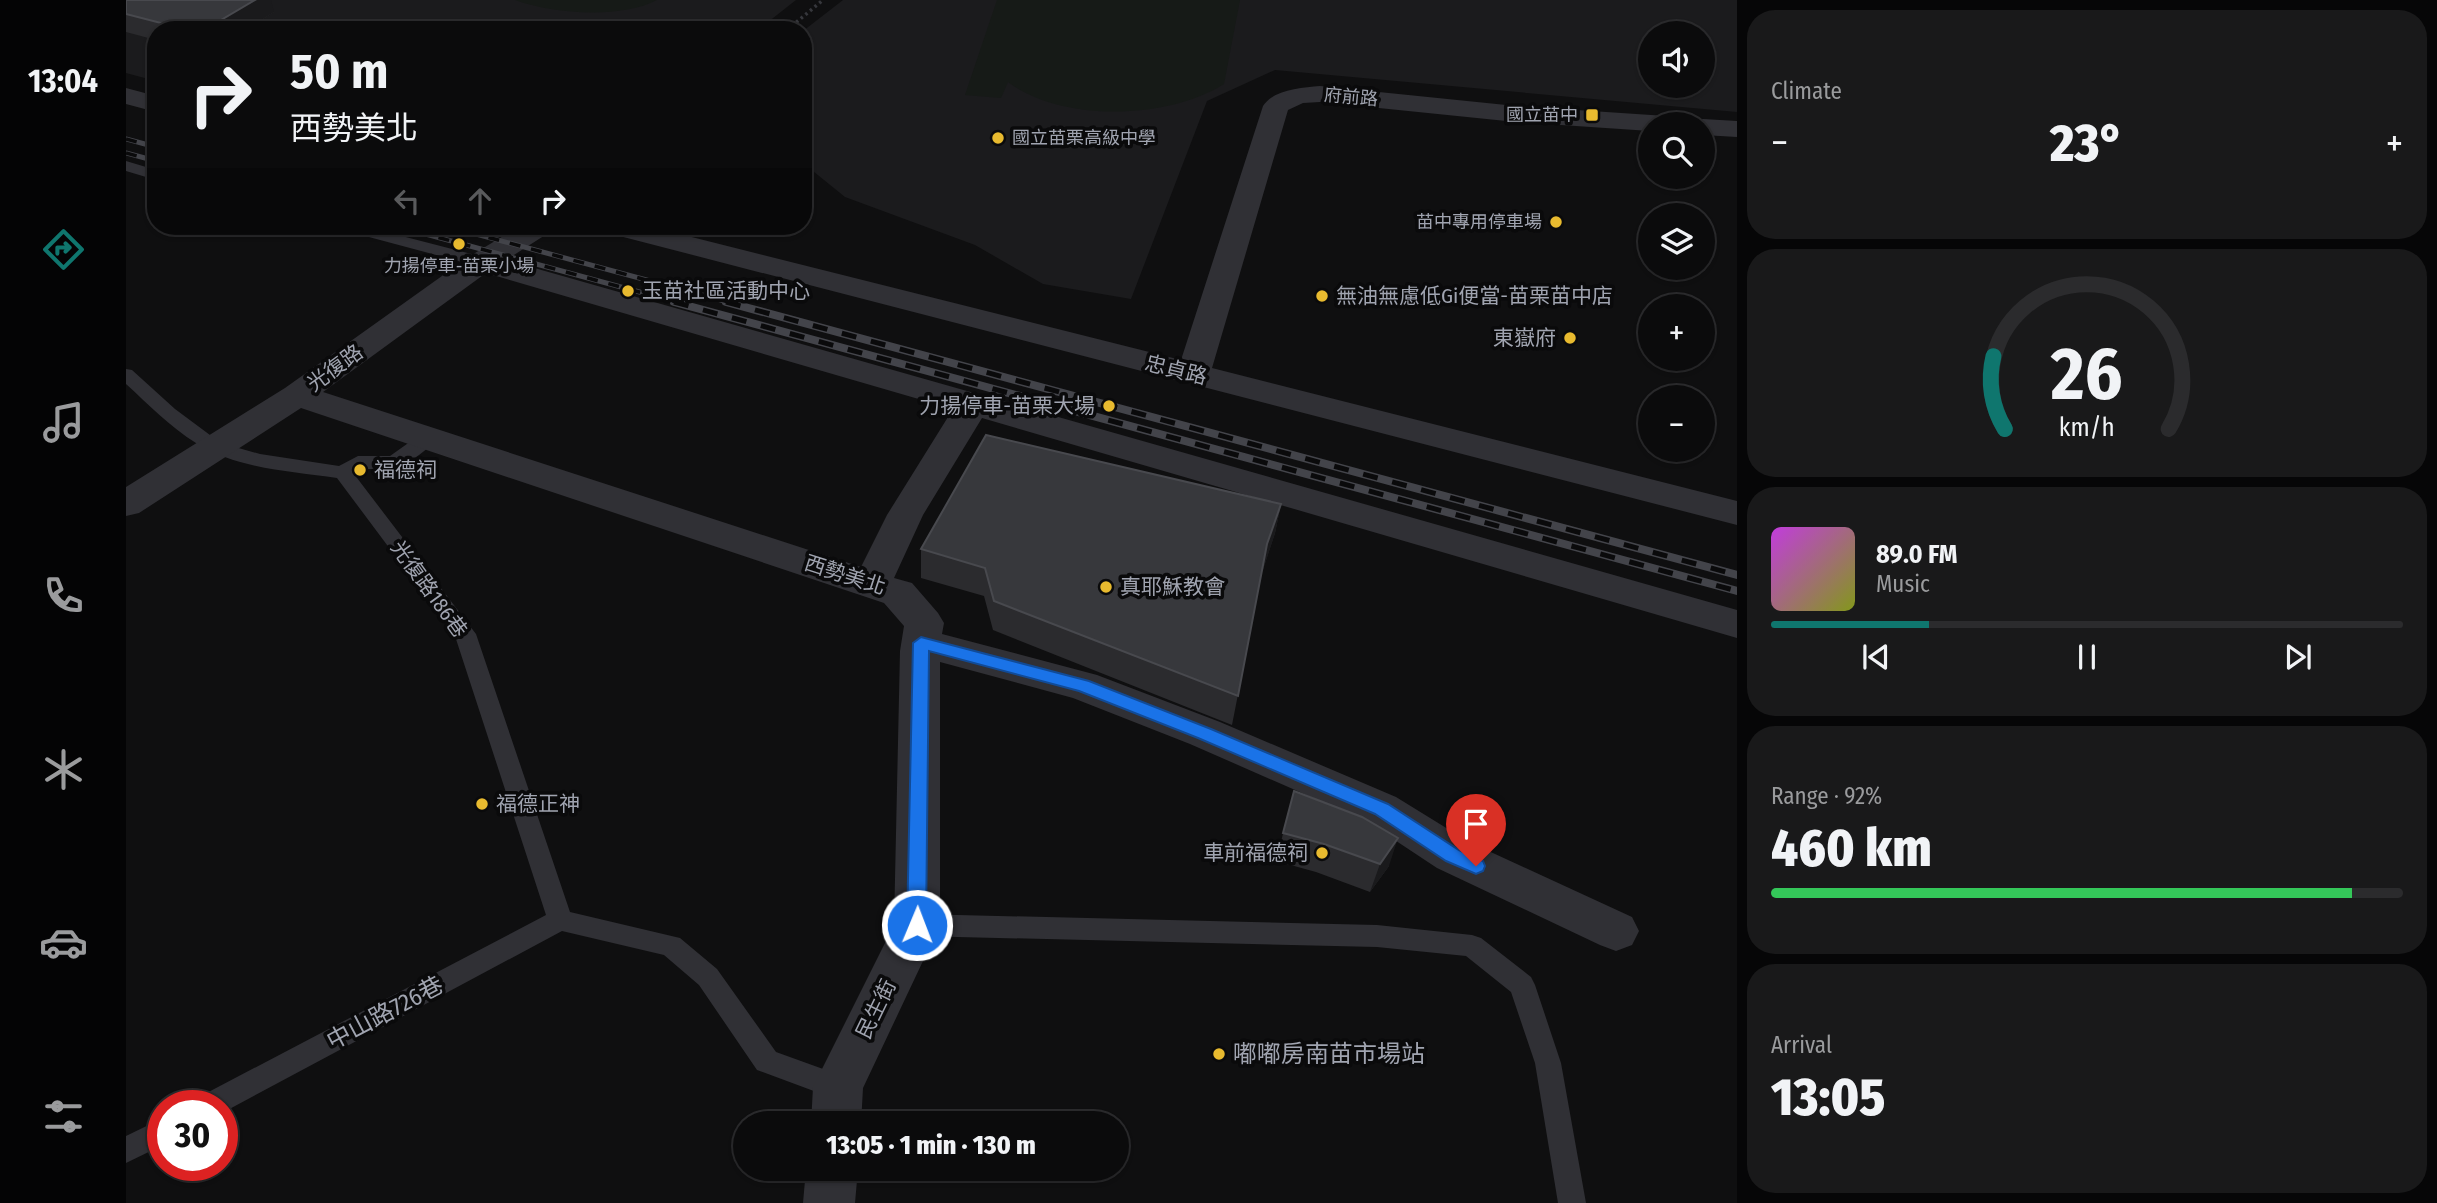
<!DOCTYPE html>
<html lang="en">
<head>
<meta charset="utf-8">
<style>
  body { margin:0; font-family:"Fira Sans Condensed","Noto Sans TC",sans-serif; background:#19191a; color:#f1f3f6; height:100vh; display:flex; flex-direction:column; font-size:26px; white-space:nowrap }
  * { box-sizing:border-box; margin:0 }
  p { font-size:23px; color:#9a9b9d }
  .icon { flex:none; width:38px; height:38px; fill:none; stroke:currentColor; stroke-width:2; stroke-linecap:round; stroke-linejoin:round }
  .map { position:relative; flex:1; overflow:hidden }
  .details { display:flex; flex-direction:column; gap:10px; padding:10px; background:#060607; width:700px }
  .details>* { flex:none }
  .banner { position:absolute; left:21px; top:21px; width:665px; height:214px; border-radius:28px; box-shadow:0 2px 5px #0004,0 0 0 2px #2b2b2d; background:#0b0b0c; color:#f1f3f6; overflow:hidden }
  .controls { position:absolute; left:1512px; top:21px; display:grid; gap:14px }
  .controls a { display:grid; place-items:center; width:77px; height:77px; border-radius:50%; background:#0b0b0c; box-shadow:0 2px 5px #0004,0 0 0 2px #2b2b2d; font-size:35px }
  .speed { position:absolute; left:21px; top:1090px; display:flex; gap:14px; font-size:35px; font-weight:700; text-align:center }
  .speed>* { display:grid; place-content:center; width:91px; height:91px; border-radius:50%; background:#0b0b0c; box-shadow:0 2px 5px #0004,0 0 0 2px #2b2b2d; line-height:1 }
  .speed .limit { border:10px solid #d22; background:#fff; color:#111 }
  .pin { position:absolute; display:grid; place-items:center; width:60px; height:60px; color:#fff; margin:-72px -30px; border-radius:50% 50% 50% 0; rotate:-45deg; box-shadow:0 0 7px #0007 }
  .pin .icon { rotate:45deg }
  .me { position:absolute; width:77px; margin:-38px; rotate:1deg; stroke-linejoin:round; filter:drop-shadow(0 0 5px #0008) }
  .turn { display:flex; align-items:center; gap:24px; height:147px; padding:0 28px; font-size:32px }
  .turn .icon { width:91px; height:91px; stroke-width:2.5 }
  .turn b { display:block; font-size:49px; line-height:60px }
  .lanes { display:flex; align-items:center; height:66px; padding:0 28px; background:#0003; justify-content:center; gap:35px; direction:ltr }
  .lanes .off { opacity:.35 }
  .big { font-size:52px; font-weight:800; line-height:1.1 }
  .details .card { flex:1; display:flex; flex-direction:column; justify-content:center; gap:10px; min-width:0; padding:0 24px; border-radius:28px; background:#19191a }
  .details .dial { align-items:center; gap:0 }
  .dial svg { height:182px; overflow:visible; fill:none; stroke:#2b2b2d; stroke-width:7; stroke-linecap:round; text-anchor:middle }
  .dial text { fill:#f1f3f6; stroke:none }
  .song { display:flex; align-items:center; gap:21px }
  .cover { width:84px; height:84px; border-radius:10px; background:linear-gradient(135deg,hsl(290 70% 55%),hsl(70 70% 35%)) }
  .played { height:7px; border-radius:4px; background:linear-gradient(90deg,#0f766e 25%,#2b2b2d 25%) }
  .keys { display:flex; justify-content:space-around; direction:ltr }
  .heat { display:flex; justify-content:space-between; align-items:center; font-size:38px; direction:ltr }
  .charge { height:10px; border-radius:5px; background:linear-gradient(90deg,#34c759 92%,#2b2b2d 0) }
  .trip { position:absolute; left:607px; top:1111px; width:396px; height:70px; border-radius:35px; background:#0b0b0c; box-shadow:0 2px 5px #0004,0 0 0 2px #2b2b2d; font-weight:800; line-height:70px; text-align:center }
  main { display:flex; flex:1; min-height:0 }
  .dock { display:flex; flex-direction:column; width:126px; justify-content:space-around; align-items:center; background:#040405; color:#9a9b9d }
  .dock .icon { width:49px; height:49px }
  .dock .current { color:#0f766e }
  .dock b { font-size:32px; color:#f1f3f6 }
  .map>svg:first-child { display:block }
</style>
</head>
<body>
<main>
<nav class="dock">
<b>13:04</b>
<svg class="icon current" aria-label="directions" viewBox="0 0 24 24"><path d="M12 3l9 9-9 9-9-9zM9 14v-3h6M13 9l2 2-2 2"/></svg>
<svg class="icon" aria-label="music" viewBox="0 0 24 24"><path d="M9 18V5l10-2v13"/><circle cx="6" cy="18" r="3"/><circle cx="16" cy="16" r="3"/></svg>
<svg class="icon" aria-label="phone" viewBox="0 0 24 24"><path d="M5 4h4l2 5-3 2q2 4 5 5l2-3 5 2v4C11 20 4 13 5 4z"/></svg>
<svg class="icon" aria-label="climate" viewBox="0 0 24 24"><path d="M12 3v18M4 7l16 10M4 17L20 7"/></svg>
<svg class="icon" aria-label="car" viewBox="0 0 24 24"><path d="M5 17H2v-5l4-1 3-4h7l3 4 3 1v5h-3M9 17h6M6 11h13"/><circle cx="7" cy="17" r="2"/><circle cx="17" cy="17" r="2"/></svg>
<svg class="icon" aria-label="filters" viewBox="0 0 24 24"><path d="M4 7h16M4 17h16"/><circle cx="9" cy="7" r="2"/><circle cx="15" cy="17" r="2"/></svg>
</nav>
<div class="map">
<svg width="1611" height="1203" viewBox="0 0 1611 1203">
  <rect width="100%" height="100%" fill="#0f0f10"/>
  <path fill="#1b1b1d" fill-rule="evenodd" d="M0,0H670L632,30H30V81L0,73Z
    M717,0H1611V112L1149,70L1081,101L1005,299L917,284L849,245L719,197L677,163V31ZM1524,33H1577V86H1524Z"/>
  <path fill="#161a17" d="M389,0H531C495,19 427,14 389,0Z
    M871,0H1114L1098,84C1043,119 937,123 882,82L875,98L839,95Z"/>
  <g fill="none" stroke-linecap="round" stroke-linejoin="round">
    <path stroke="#36373c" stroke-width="3.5" stroke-dasharray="2.5 3.5" stroke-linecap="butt" d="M661,30L697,0"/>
    <path fill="#303035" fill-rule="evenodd" d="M0,161L30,170V180L0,171Z
      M211,226H237L361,258L363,262L355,267L213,229Z
      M0,369L6,370L49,409L84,435L109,447L134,454L213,466L232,456H264L295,434H309L311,438L309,442C295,454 283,464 266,468C252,471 239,466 228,474L350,634L444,912L554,938L591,969L650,1052L722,1078L726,1087L722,1096L712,1100L631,1070L573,985L538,955L436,931L96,1113V1106H69L73,1097L420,915L329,636L211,478C164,471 111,469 70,443C44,427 22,404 0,384Z
      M791,914L1251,925L1346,935L1355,938L1405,977L1409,985L1435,1063L1460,1203H1432L1409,1063L1385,992L1340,956L1251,947L791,936L782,933L778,925L782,917Z
      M37,1118V1145L0,1163V1136Z"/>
    <path fill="#303035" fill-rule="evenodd" d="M1194,86L1390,106L1540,116L1550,118L1554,124H1524V131L1390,122L1194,102L1177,103L1162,110L1086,368L1611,501V525L478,232L473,226H522L1055,360L1137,106C1148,89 1175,88 1194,86Z
      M0,88L30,96V112L0,104Z
      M1577,119L1611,121V137L1577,135V124H1565Z
      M394,226H429L424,232L380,260L1611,610V638L856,418L797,515L768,578L786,583L812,613L818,623L816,634L971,675L1094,722L1270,797L1343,842L1506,917L1513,931L1506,945L1490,951L1474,945L1311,868L1240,821L1064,744L947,698L814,662V925L737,1088L735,1124H685L687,1087L768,925L774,651L778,626L758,603L175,408L13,513L0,516V487L159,388L344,256ZM360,273L827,409L761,515L735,567L197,392Z
      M680,1169H732L729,1203H677Z"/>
    <g stroke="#43444a" stroke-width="5">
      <path id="rail-far1" d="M0,139L30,147
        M0,153L30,161
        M270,226L554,303
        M320,226L606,303"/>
    </g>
    <g stroke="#43444a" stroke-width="8">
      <path id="rail" d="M548,302L1611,591
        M600,302L1611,575"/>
    </g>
    <use href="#rail-far1" stroke="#0a0a0b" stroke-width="3.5" stroke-dasharray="11" stroke-linecap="butt"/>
    <use href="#rail" stroke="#0a0a0b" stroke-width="5" stroke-dasharray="15" stroke-linecap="butt"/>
  </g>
  <path fill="#2b2b2e" d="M0,0L148,12L119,30H30V40L0,32Z
    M1155,504L1149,533L1136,572L1106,725L867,630L858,596L795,578V549Z
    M1168,791L1263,866L1244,892L1190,872L1150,861Z"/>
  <path fill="#1a1a1c" d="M129,0H145L148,12L119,30H78Z
    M1155,504L1149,533L1136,573L1141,544Z
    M1272,838L1263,866L1244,892L1254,864Z"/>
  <path fill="#37383c" stroke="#48494e" stroke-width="2" d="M0,0H129L78,30H62L0,14Z
    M860,435L1155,504L1141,544L1112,696L868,601L859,568L795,549Z
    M1168,791L1236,817L1272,838L1254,864L1198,844L1157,833Z"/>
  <path fill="#1a73e8" stroke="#114b97" stroke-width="2" d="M795,637L963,681L1085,729L1262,804L1333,850L1357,861L1359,866L1357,871L1350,874L1320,861L1249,814L1072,738L953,691L803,651L800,925L798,931L791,934L784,931L781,925L787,643Z"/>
  <g fill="#e8ba2f" stroke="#0a0a0b" stroke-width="2.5">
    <rect x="1459" y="108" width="14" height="14" rx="3.5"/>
    <circle cx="872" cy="138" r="7"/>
    <circle cx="1430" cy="222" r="7"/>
    <circle cx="333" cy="244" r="7"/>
    <circle cx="502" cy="291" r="7"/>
    <circle cx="1196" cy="296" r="7"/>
    <circle cx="1444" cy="338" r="7"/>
    <circle cx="983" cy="406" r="7"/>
    <circle cx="234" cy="470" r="7"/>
    <circle cx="980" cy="587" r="7"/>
    <circle cx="356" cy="804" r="7"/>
    <circle cx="1196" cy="853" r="7"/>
    <circle cx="1093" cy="1054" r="7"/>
  </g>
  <g text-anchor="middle" stroke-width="7" stroke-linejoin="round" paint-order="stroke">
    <g font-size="18" fill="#a0a4b0" stroke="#0a0a0b">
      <text transform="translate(1225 97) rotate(5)" y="6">府前路</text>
    </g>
    <g font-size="18" fill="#a0a4b0" stroke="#0a0a0b" text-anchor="end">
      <text x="1452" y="121">國立苗中</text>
      <text x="886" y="144" text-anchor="start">國立苗栗高級中學</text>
      <text x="1416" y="228">苗中專用停車場</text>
      <text x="333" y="272" text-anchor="middle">力揚停車-苗栗小場</text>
    </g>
    <g font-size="21" fill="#a0a4b0" stroke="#0a0a0b" text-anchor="start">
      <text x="516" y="298">玉苗社區活動中心</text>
      <text x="1210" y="303">無油無慮低Gi便當-苗栗苗中店</text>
      <text x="1430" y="345" text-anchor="end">東嶽府</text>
      <text x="969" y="413" text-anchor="end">力揚停車-苗栗大場</text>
      <text x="248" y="477">福德祠</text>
      <text x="994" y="594">真耶穌教會</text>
      <text x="370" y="811">福德正神</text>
      <text x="1182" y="860" text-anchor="end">車前福德祠</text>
    </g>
    <g font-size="21" fill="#a0a4b0" stroke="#0a0a0b">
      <text transform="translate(209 368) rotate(-36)" y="7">光復路</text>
      <text transform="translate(1050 370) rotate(14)" y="7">忠貞路</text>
      <text transform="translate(719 575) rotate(18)" y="7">西勢美北</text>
      <text transform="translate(303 589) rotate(54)" y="7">光復路186巷</text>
      <text transform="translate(750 1009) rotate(-64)" y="7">民生街</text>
    </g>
    <g font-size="24" fill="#a0a4b0" stroke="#0a0a0b">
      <text transform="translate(259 1013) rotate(-28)" y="8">中山路726巷</text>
    </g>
    <g font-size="24" fill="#a0a4b0" stroke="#0a0a0b" text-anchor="start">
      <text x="1107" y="1062">嘟嘟房南苗市場站</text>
    </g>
  </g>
</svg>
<div class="controls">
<a><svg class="icon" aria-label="sound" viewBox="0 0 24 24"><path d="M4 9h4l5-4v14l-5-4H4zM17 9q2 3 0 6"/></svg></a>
<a><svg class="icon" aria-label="search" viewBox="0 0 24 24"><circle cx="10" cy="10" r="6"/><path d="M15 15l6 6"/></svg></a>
<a><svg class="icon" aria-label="layers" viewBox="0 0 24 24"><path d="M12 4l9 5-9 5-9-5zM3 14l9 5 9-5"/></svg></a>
<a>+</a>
<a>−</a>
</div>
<div class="speed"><div class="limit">30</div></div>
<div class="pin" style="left:1350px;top:866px;background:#d93025"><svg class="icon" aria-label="arrive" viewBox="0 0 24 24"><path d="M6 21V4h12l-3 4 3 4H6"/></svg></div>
<svg class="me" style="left:791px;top:925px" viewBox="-20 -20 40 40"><circle r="17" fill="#1a73e8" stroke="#fff" stroke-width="3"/><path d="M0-11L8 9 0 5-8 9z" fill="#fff"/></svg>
<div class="trip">13:05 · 1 min · 130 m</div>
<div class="banner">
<div class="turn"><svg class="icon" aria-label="right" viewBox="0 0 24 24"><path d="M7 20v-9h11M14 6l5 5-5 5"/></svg><div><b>50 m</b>西勢美北</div></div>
<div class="lanes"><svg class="icon off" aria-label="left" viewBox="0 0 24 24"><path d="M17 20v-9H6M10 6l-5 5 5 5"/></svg><svg class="icon off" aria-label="ahead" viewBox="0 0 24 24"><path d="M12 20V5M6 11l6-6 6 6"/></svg><svg class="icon" aria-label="right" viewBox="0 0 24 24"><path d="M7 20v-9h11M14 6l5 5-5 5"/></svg></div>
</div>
</div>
<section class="details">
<div class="card"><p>Climate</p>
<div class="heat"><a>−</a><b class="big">23°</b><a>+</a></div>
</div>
<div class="card dial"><svg viewBox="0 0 100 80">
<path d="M14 69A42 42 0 1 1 86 69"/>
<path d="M14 69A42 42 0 0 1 9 37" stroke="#0f766e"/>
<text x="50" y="56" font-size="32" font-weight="700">26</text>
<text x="50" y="72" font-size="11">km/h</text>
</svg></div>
<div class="card">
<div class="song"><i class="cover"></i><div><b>89.0 FM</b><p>Music</p></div></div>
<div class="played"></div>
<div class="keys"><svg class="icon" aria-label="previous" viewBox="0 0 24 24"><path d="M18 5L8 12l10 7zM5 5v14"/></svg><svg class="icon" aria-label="pause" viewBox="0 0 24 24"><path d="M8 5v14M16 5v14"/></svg><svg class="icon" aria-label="next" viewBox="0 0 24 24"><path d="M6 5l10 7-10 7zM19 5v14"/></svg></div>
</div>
<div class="card"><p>Range · 92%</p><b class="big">460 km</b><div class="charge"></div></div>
<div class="card"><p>Arrival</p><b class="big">13:05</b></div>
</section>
</main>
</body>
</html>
